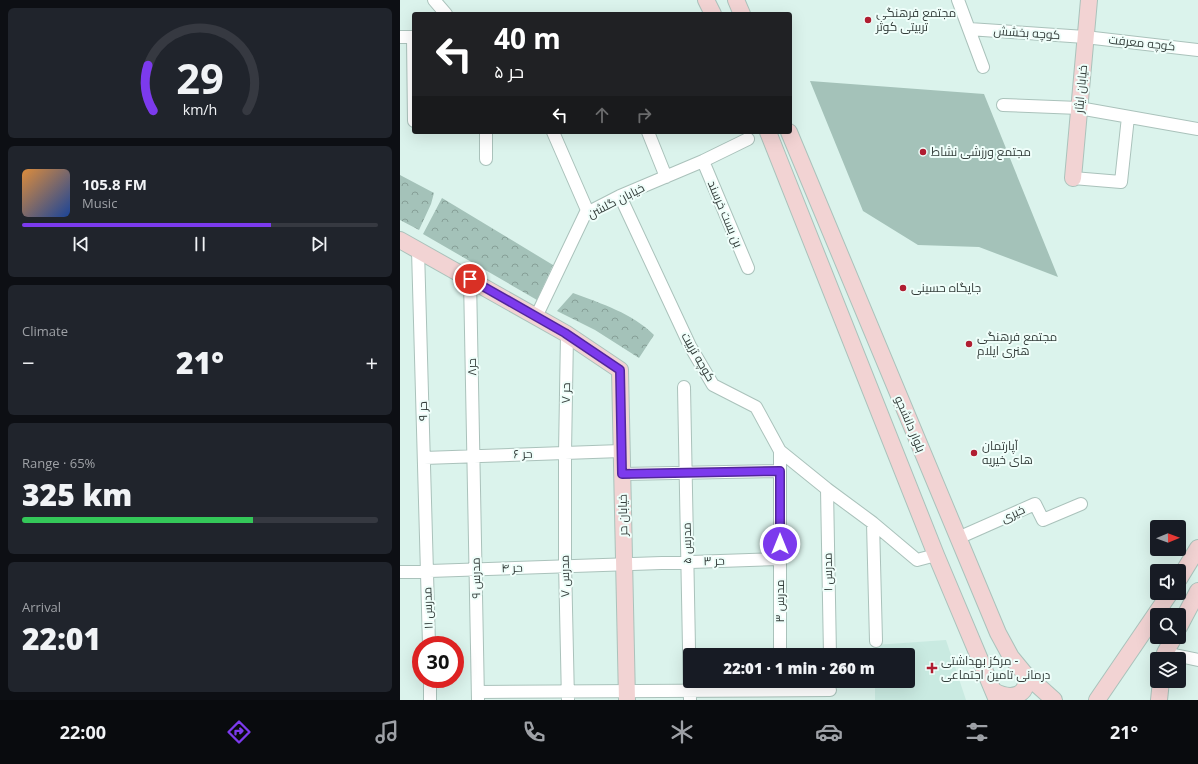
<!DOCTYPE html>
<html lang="en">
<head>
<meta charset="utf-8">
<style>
  body { margin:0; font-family:"Open Sans",Cairo,sans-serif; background:#20242c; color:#f1f3f6; height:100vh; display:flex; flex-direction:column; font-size:15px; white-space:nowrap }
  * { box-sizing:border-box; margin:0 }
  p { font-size:13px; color:#9ea1a6 }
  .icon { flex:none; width:22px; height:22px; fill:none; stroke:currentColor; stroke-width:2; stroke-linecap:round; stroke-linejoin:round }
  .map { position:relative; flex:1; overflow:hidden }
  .sheet { display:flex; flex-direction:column; gap:8px; padding:8px; background:#0d0f14; width:400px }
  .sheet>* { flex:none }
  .hud { position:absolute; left:12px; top:12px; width:380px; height:122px; border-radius:4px; box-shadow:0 4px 16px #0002; background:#202124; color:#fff; overflow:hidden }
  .needle { width:26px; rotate:89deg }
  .tools { position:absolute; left:750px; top:520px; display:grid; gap:8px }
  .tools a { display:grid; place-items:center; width:36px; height:36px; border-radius:4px; background:#171b24; box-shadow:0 4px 16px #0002; font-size:20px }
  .speed { position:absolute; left:12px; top:636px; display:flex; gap:8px; font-size:20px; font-weight:700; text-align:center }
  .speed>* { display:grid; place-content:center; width:52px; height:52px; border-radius:50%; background:#171b24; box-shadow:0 4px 16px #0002; line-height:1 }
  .speed .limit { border:6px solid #d22; background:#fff; color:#111 }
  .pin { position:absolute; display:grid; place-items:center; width:34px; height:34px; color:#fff; margin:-17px; border:2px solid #fff; border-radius:50%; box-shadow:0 1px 4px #0007 }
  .me { position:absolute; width:44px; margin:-22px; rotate:0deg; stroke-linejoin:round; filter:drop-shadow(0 0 3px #0008) }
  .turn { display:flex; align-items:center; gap:14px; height:84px; padding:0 16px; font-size:18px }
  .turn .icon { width:52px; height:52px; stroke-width:2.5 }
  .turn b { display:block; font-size:28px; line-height:34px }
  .lanes { display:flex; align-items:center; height:38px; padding:0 16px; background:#0003; justify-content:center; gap:20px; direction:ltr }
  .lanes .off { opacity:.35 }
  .big { font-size:30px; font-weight:800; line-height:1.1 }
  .sheet .card { flex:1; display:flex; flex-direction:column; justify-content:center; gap:6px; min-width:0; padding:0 14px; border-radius:6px; background:#20242c }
  .sheet .dial { align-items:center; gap:0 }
  .dial svg { height:104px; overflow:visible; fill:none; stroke:#363941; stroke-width:7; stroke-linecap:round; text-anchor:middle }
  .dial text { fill:#f1f3f6; stroke:none }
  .song { display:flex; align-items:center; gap:12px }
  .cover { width:48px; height:48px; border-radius:6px; background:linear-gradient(135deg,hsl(30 70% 55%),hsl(220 70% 35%)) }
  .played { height:4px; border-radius:2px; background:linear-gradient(90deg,#7c3aed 70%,#363941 70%) }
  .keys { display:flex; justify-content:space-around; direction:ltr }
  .heat { display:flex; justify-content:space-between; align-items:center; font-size:22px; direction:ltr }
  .charge { height:6px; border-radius:3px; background:linear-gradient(90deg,#34c759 65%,#363941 0) }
  .trip { position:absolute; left:283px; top:648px; width:232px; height:40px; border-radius:4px; background:#171b24; box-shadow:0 4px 16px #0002; font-weight:800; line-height:40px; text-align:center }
  .tabs { display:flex; height:64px; justify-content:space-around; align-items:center; background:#090b0e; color:#9ea1a6 }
  .tabs .icon { width:28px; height:28px }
  .tabs .active { color:#7c3aed }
  .tabs b { font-size:18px; color:#f1f3f6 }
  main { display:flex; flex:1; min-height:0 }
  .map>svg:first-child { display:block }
</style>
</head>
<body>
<main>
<section class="sheet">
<div class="card dial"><svg viewBox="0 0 100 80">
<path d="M14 69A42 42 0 1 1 86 69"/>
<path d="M14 69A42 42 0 0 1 10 34" stroke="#7c3aed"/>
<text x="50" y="56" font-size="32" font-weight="700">29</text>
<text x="50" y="72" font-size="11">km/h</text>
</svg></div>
<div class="card">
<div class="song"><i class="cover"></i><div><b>105.8 FM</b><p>Music</p></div></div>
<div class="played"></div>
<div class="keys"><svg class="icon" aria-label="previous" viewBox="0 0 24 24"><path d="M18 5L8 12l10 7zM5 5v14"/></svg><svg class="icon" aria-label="pause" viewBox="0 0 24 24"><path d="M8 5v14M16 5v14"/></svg><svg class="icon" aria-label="next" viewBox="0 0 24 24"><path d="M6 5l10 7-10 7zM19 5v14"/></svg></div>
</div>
<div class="card"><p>Climate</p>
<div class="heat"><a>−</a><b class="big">21°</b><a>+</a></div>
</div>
<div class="card"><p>Range · 65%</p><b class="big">325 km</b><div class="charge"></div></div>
<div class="card"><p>Arrival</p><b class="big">22:01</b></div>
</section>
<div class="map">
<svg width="798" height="700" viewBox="0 0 798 700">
  <defs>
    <pattern id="park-crowns" width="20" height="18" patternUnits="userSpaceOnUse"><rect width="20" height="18" fill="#a4c2b9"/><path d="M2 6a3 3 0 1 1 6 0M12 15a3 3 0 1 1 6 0" fill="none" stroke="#869f97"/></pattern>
  </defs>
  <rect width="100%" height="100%" fill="#dbf3ec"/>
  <path fill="#c9eae1" d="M546,640L566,700H475V681H508V655H475V645Z"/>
  <path fill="#a4c2b9" d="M410,81L584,94L658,277L579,247L518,245L463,211Z"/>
  <path fill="url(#park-crowns)" d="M0,175L34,193L31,204L19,230L0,220Z
    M42,198L153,265L137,300L23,234Z
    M173,293C202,304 232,313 254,335L239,358L195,330L157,311Z"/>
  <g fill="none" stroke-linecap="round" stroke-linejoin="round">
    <g stroke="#aac2bb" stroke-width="14">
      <path id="street" d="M34,0L46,14
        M558,0L583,67
        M569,29L685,37L798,50
        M0,37H14
        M13,37L14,121
        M603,105L679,108L798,129
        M86,132V159
        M248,132L266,177
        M303,161L348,268
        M673,178L721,182L728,117
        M220,196L290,346L313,385L356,407L380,451L427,489L473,523L517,560L536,555
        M185,214L220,196L303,161L348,139
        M18,250L29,645
        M70,279L78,700
        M136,317L187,210L153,132
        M167,334L165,453V563L168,700
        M284,387L290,700
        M380,451V655
        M24,458L221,451
        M222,474L380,471
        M427,489L430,655
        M473,523L476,641
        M558,538L635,504L643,520L681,504
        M0,572L380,559
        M765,653L798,660
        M30,679V700
        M78,692L430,690"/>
    </g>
    <g stroke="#aac2bb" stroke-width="18">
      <path id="secondary" d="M306,0L313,14
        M336,0L342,14
        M368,132L536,555L597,700
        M389,132L598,633L611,657L625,674L654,700
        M673,178L689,0
        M0,240L165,333L220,370L227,700
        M779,579L798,548
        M779,627L798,591
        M765,659V653L774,637
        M594,691C610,700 631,697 625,674
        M697,700L770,593
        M759,700L761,681"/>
    </g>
    <use href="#street" stroke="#fff" stroke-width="12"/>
    <use href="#secondary" stroke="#f2d3d3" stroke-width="16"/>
  </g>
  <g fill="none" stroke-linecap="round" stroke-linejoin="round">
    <g stroke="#51269a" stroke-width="10">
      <path id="route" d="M70,279L165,333L220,370L222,474L380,471V544"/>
    </g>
    <use href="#route" stroke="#7c3aed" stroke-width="7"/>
  </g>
  <g fill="#b01d31" stroke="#effefa" stroke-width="1.5">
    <circle cx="468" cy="20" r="4"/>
    <circle cx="523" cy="152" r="4"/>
    <circle cx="503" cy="288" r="4"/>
    <circle cx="569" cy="344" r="4"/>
    <circle cx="574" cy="453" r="4"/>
    <path d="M530 662h4v4h4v4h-4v4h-4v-4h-4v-4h4z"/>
  </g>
  <g text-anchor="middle" stroke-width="4" stroke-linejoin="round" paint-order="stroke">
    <g font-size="12" fill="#333d3a" stroke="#effefa" text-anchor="start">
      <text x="476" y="17">مجتمع فرهنگی<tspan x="476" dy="14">تربیتی کوثر</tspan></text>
      <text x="531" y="156">مجتمع ورزشی نشاط</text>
      <text x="511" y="292">جایگاه حسینی</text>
      <text x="577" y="341">مجتمع فرهنگی<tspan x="577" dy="14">هنری ایلام</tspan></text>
      <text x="582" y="450">آپارتمان<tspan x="582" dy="14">های خیریه</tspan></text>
      <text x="541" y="665">مرکز بهداشتی -<tspan x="541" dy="14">درمانی تامین اجتماعی</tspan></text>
    </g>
    <g font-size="12" fill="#333d3a" stroke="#effefa">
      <text transform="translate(627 33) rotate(4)" y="4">کوچه بخشش</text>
      <text transform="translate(742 43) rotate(6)" y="4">کوچه معرفت</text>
      <text transform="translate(681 89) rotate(-85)" y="4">خیابان ایثار</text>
      <text transform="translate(216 201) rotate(-27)" y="4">خیابان گلشن</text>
      <text transform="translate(325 214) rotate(67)" y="4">بن بست خرسند</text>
      <text transform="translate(298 357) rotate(60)" y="4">کوچه تربیت</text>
      <text transform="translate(72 367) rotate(-91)" y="4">حر۸</text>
      <text transform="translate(166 393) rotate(-89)" y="4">حر ۷</text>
      <text transform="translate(23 411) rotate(-92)" y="4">حر ۹</text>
      <text transform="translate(510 424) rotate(67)" y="4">بلوار دانشجو</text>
      <text transform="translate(123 454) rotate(-2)" y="4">حر ۶</text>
      <text transform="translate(613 514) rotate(-24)" y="4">خیری</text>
      <text transform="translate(223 515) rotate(-91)" y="4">خیابان حر</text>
      <text transform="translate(287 543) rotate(-91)" y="4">مدرس ۵</text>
      <text transform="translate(314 561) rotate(-2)" y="4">حر ۳</text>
      <text transform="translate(112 568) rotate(-2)" y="4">حر ۴</text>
      <text transform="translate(428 572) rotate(-91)" y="4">مدرس ۱</text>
      <text transform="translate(165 576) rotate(-91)" y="4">مدرس ۷</text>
      <text transform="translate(76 578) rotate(-91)" y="4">مدرس ۹</text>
      <text transform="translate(380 601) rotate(-90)" y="4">مدرس ۳</text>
      <text transform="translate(28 608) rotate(-92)" y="4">مدرس ۱۱</text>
    </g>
  </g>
</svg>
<div class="tools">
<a><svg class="needle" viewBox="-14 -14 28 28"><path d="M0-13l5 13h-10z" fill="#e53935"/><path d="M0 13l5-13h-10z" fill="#9ea1a6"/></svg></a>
<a><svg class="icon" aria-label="sound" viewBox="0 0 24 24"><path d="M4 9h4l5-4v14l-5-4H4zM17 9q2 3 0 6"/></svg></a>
<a><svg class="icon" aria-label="search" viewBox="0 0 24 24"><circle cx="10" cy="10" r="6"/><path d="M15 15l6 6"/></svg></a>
<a><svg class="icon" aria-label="layers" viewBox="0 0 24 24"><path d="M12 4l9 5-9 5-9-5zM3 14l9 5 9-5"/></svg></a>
</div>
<div class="speed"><div class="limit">30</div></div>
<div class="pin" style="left:70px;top:279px;background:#d93025"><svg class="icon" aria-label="arrive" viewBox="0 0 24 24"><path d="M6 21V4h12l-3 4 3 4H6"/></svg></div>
<svg class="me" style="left:380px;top:544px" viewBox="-20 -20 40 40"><circle r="17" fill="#7c3aed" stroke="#fff" stroke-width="3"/><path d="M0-11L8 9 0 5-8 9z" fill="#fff"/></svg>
<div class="trip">22:01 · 1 min · 260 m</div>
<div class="hud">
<div class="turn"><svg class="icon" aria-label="left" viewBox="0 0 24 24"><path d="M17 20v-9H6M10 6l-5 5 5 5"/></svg><div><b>40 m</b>حر ۵</div></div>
<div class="lanes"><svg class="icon" aria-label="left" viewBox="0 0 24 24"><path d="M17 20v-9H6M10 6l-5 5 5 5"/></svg><svg class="icon off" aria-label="ahead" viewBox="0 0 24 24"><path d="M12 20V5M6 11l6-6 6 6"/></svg><svg class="icon off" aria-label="right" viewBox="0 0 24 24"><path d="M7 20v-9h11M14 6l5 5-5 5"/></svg></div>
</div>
</div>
</main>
<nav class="tabs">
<b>22:00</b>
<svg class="icon active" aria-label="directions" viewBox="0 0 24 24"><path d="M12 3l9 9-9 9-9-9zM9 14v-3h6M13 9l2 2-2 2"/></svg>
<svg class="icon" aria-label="music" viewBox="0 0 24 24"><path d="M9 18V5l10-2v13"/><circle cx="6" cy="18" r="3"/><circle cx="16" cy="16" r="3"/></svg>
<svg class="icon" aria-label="phone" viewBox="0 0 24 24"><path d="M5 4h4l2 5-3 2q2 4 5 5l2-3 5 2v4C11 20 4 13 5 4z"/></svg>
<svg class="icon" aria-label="climate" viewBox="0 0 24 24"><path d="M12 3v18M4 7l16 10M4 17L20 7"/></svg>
<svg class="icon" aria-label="car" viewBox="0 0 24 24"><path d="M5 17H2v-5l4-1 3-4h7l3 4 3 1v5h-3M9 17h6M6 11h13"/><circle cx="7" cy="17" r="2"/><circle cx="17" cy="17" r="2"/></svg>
<svg class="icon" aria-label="filters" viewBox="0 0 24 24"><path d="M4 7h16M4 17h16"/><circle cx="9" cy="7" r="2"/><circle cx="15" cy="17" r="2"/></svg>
<b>21°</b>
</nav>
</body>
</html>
